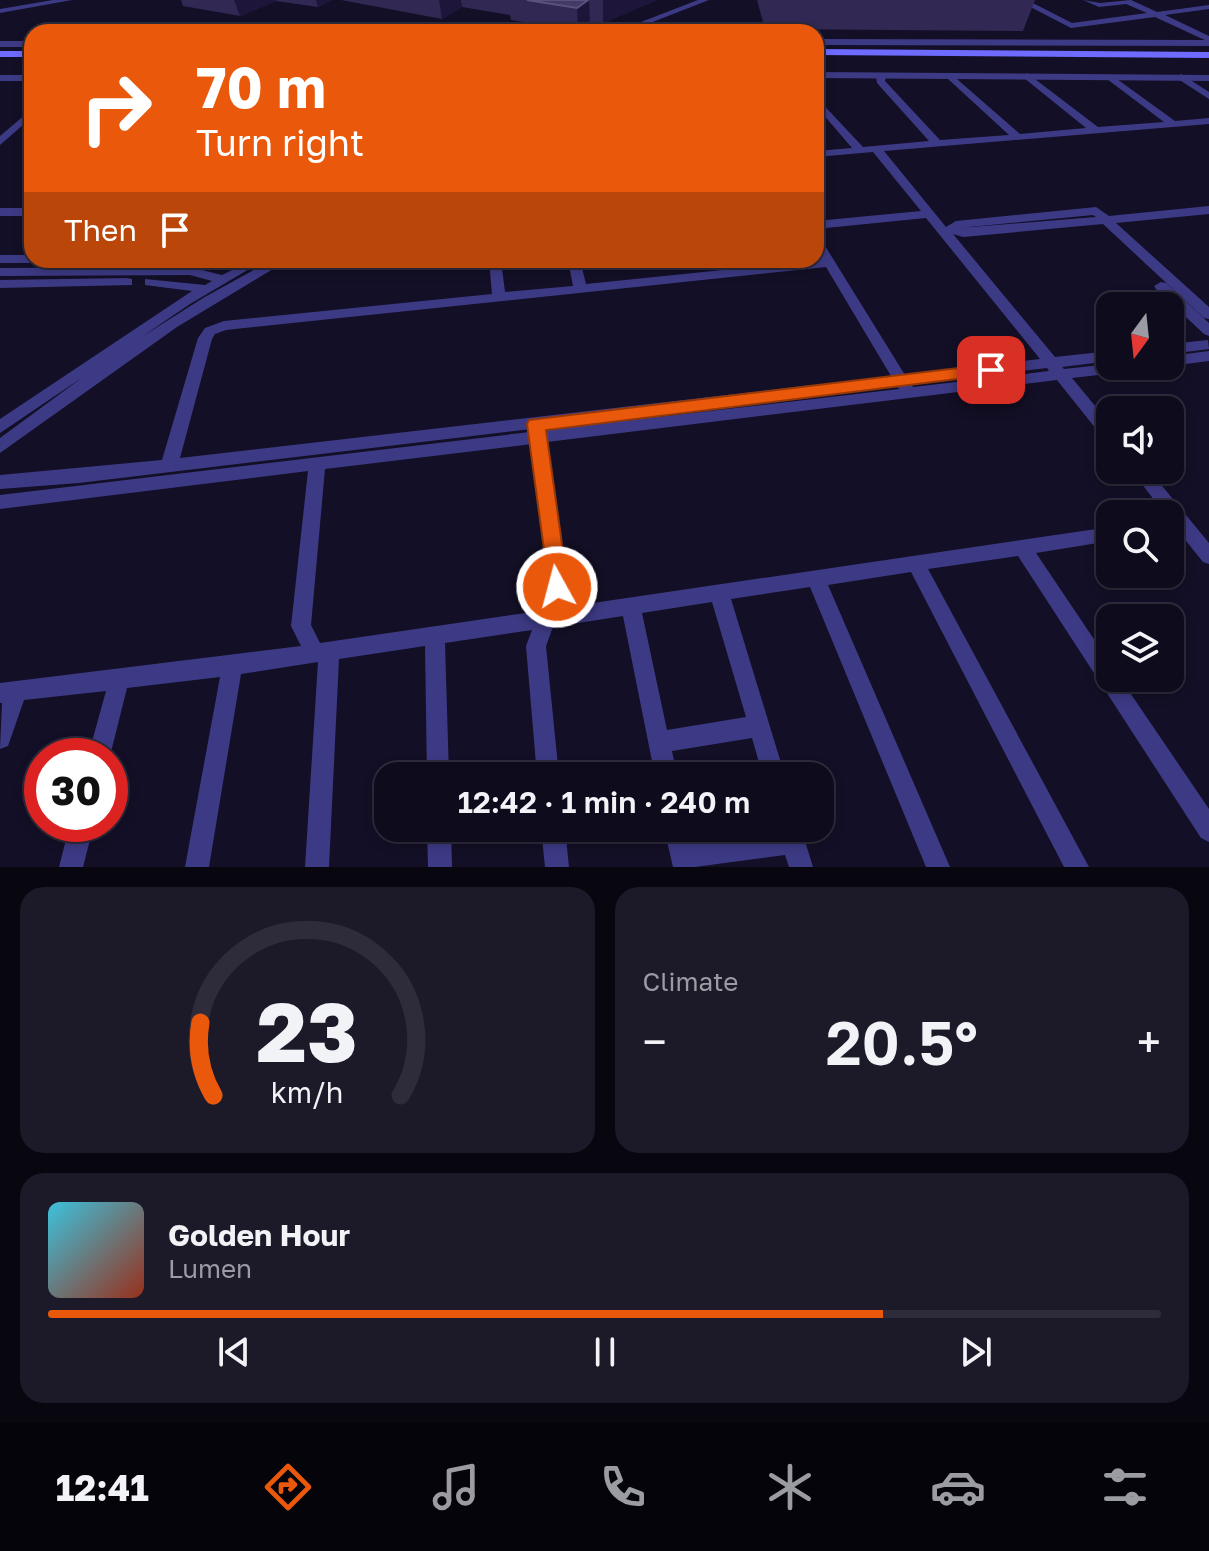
<!DOCTYPE html>
<html lang="en">
<head>
<meta charset="utf-8">
<style>
  body { margin:0; font-family:"Golos Text",sans-serif; background:#1c1929; color:#f1f3f6; height:100vh; display:flex; flex-direction:column; font-size:30px; white-space:nowrap }
  * { box-sizing:border-box; margin:0 }
  p { font-size:26px; color:#9b9ba3 }
  .icon { flex:none; width:44px; height:44px; fill:none; stroke:currentColor; stroke-width:2; stroke-linecap:round; stroke-linejoin:round }
  .map { position:relative; height:867px; overflow:hidden }
  .side { display:flex; flex-direction:column; gap:20px; padding:20px; background:#08060f; flex:1 }
  .side>* { flex:none }
  .guide { position:absolute; left:24px; top:24px; width:800px; height:244px; border-radius:24px; box-shadow:0 4px 12px #0003,0 0 0 2px #2e2b3b; background:#ea580c; color:#fff; overflow:hidden }
  .needle { width:52px; rotate:195deg }
  .buttons { position:absolute; left:1096px; top:292px; display:grid; gap:16px }
  .buttons a { display:grid; place-items:center; width:88px; height:88px; border-radius:16px; background:#0e0b1c; box-shadow:0 4px 12px #0003,0 0 0 2px #2e2b3b; font-size:40px }
  .speed { position:absolute; left:24px; top:738px; display:flex; gap:16px; font-size:40px; font-weight:700; text-align:center }
  .speed>* { display:grid; place-content:center; width:104px; height:104px; border-radius:50%; background:#0e0b1c; box-shadow:0 4px 12px #0003,0 0 0 2px #2e2b3b; line-height:1 }
  .speed .limit { border:12px solid #d22; background:#fff; color:#111 }
  .pin { position:absolute; display:grid; place-items:center; width:68px; height:68px; color:#fff; margin:-34px; border-radius:16px; box-shadow:0 4px 12px #0006 }
  .me { position:absolute; width:88px; margin:-44px; rotate:353deg; stroke-linejoin:round; filter:drop-shadow(0 0 6px #0008) }
  .turn { display:flex; align-items:center; gap:28px; height:168px; padding:0 40px; font-size:36px }
  .turn .icon { width:104px; height:104px; stroke-width:2.5 }
  .turn b { display:block; font-size:56px; line-height:68px }
  .then { display:flex; align-items:center; height:76px; padding:0 40px; background:#0003; gap:16px; font-size:30px }
  .big { font-size:60px; font-weight:600; line-height:1.1 }
  .side .widget { flex:1; display:flex; flex-direction:column; justify-content:center; gap:12px; min-width:0; padding:0 28px; border-radius:24px; background:#1c1929 }
  .side .dial { align-items:center; gap:0 }
  .dial svg { height:208px; overflow:visible; fill:none; stroke:#2e2b3b; stroke-width:7; stroke-linecap:round; text-anchor:middle }
  .dial text { fill:#f1f3f6; stroke:none }
  .song { display:flex; align-items:center; gap:24px }
  .cover { width:96px; height:96px; border-radius:12px; background:linear-gradient(135deg,hsl(190 70% 55%),hsl(10 70% 35%)) }
  .played { height:8px; border-radius:4px; background:linear-gradient(90deg,#ea580c 75%,#2e2b3b 75%) }
  .keys { display:flex; justify-content:space-around; direction:ltr }
  .heat { display:flex; justify-content:space-between; align-items:center; font-size:44px; direction:ltr }
  .side .tiles { flex:1; display:grid; gap:20px; grid-template-columns:1fr 1fr }
  .widget:last-child { grid-column:span 2 }
  .trip { position:absolute; left:374px; top:762px; width:460px; height:80px; border-radius:24px; background:#0e0b1c; box-shadow:0 4px 12px #0003,0 0 0 2px #2e2b3b; font-weight:600; line-height:80px; text-align:center }
  .menu { display:flex; height:128px; justify-content:space-around; align-items:center; background:#06040b; color:#9b9ba3 }
  .menu .icon { width:56px; height:56px }
  .menu .selected { color:#ea580c }
  .menu b { font-size:36px; color:#f1f3f6 }
  .map>svg:first-child { display:block }
</style>
</head>
<body>
<div class="map">
<svg width="1209" height="867" viewBox="0 0 1209 867">
  <rect width="100%" height="100%" fill="#130f26"/>
  <g fill="none" stroke-linecap="round" stroke-linejoin="round">
    <path fill="#3d3a85" fill-rule="evenodd" d="M53,0H72L0,13V9Z
      M698,0H709L627,32H615Z
      M1017,0H1027L1072,23L1147,13L1126,4L1099,7L1083,0L1100,3L1131,0L1157,12L1209,5V9L1165,15L1209,36V42L1155,17L1071,28Z
      M881,73L886,76L885,81L940,140L1009,135L947,78L945,76L950,73L1020,134L1086,128L1024,78L1022,76L1027,73L1098,127L1164,122L1107,79L1105,77L1110,74L1175,121L1209,118V124L884,151L946,227L956,221L1096,207L1109,216L1209,206V214L1116,223L1209,307V319L1204,318L1103,224L963,237L953,234L1055,357L1110,351V361L1062,367L1064,369L1110,364V366H1140L1133,371L1072,378L1110,424V441L1104,439L1057,380L547,442L566,587L559,608L1110,527V541L1036,553L1110,663V678H1120L1209,809V842L1201,838L1018,556L928,569L1089,867H1064L911,572L828,585L950,867H926L810,587L731,599L785,776H763L752,738L672,751L677,776H655L623,616L553,627L546,646L559,776H537L526,646L532,630L445,643L449,776H427L425,646L339,659L329,867H305L318,662L241,674L209,867H185L220,677L127,688L110,756H88L106,691L24,700L8,746L0,749L2,703H0V683L301,646L291,626L308,471L0,509V495L530,432L531,429L79,483L0,489V475L162,460L198,338L205,328L224,321L492,294L489,260H501L505,292L573,286L568,260H580L586,284L821,260L816,251V237L822,241L905,375L1040,359L926,218L816,229V221L921,211L873,152L816,157V151L852,148L816,106V97L863,147L929,141L877,83L876,76ZM1093,215L1096,217L959,228ZM826,267L891,376L180,458L212,339L215,334L226,330ZM1047,368L1049,371L913,387L911,384ZM897,386L899,389L546,430L544,428ZM532,444L548,587L539,611L320,643L311,625L325,469ZM712,602L746,717L667,730L642,613Z
      M1181,74L1209,92V99L1178,79L1176,77Z
      M32,109V117L0,145V136Z
      M0,208H32V216H0Z
      M0,255H32V260H38L32,263H0Z
      M272,260H288L177,327L0,453V438L83,377L0,433V419L192,291L145,285V279L205,285L212,281L190,275L0,276V268L190,267L222,275L250,261L256,265L190,304L140,338L203,298Z
      M127,278L132,279V285L0,288V280Z
      M1161,282L1166,283L1209,323V336L1204,334L1156,289L1154,286Z
      M1208,340L1209,349L1170,354V344Z
      M1209,351V361L1170,366V356Z
      M1131,470H1149L1209,543V564L1203,562L1170,521V514H1165Z
      M70,824H94L83,867H59Z
      M427,828H451L452,867H428Z
      M541,828H565L569,867H545Z
      M664,828H688L691,843L778,832L777,828H801L813,867H789L785,855L695,867H673Z"/>
    <path fill="#3d3a85" fill-rule="evenodd" d="M816,39L1209,40V46L816,45Z
      M0,41H32V47H0Z
      M816,72L1209,75V81L816,78Z
      M0,75H32V81H0Z"/>
    <path fill="#6f6bff" fill-rule="evenodd" d="M816,49L1209,52V58L816,55Z
      M0,51H32V57H0Z"/>
  </g>
  <path fill="#312854" d="M181,0H332L318,7L276,1L240,16L183,6Z
    M341,0H657L603,23L590,22L578,31L511,20L510,15L462,7L442,19Z
    M757,0H1035L1023,31L765,29Z"/>
  <path fill="#1d163a" d="M234,0H276V1L240,16Z
    M316,0H332L318,7Z
    M439,0H461L462,7L442,19Z
    M588,0H589L590,22L578,31L577,8Z
    M603,0H657L603,23Z"/>
  <path fill="#433a66" stroke="#5a527e" stroke-width="2" d="M527,0H588L577,8Z"/>
  <path fill="#ea580c" stroke="#983908" stroke-width="2" d="M991,364L1000,370L997,374L546,430L568,587L565,594H550L527,424L529,420Z"/>
</svg>
<div class="buttons">
<a><svg class="needle" viewBox="-14 -14 28 28"><path d="M0-13l5 13h-10z" fill="#e53935"/><path d="M0 13l5-13h-10z" fill="#9b9ba3"/></svg></a>
<a><svg class="icon" aria-label="sound" viewBox="0 0 24 24"><path d="M4 9h4l5-4v14l-5-4H4zM17 9q2 3 0 6"/></svg></a>
<a><svg class="icon" aria-label="search" viewBox="0 0 24 24"><circle cx="10" cy="10" r="6"/><path d="M15 15l6 6"/></svg></a>
<a><svg class="icon" aria-label="layers" viewBox="0 0 24 24"><path d="M12 4l9 5-9 5-9-5zM3 14l9 5 9-5"/></svg></a>
</div>
<div class="speed"><div class="limit">30</div></div>
<div class="pin" style="left:991px;top:370px;background:#d93025"><svg class="icon" aria-label="arrive" viewBox="0 0 24 24"><path d="M6 21V4h12l-3 4 3 4H6"/></svg></div>
<svg class="me" style="left:557px;top:587px" viewBox="-20 -20 40 40"><circle r="17" fill="#ea580c" stroke="#fff" stroke-width="3"/><path d="M0-11L8 9 0 5-8 9z" fill="#fff"/></svg>
<div class="trip">12:42 · 1 min · 240 m</div>
<div class="guide">
<div class="turn"><svg class="icon" aria-label="right" viewBox="0 0 24 24"><path d="M7 20v-9h11M14 6l5 5-5 5"/></svg><div><b>70 m</b>Turn right</div></div>
<div class="then">Then<svg class="icon" aria-label="arrive" viewBox="0 0 24 24"><path d="M6 21V4h12l-3 4 3 4H6"/></svg></div>
</div>
</div>
<section class="side">
<div class="tiles">
<div class="widget dial"><svg viewBox="0 0 100 80">
<path d="M14 69A42 42 0 1 1 86 69"/>
<path d="M14 69A42 42 0 0 1 9 41" stroke="#ea580c"/>
<text x="50" y="56" font-size="32" font-weight="700">23</text>
<text x="50" y="72" font-size="11">km/h</text>
</svg></div>
<div class="widget"><p>Climate</p>
<div class="heat"><a>−</a><b class="big">20.5°</b><a>+</a></div>
</div>
<div class="widget">
<div class="song"><i class="cover"></i><div><b>Golden Hour</b><p>Lumen</p></div></div>
<div class="played"></div>
<div class="keys"><svg class="icon" aria-label="previous" viewBox="0 0 24 24"><path d="M18 5L8 12l10 7zM5 5v14"/></svg><svg class="icon" aria-label="pause" viewBox="0 0 24 24"><path d="M8 5v14M16 5v14"/></svg><svg class="icon" aria-label="next" viewBox="0 0 24 24"><path d="M6 5l10 7-10 7zM19 5v14"/></svg></div>
</div>
</div>
</section>
<nav class="menu">
<b>12:41</b>
<svg class="icon selected" aria-label="directions" viewBox="0 0 24 24"><path d="M12 3l9 9-9 9-9-9zM9 14v-3h6M13 9l2 2-2 2"/></svg>
<svg class="icon" aria-label="music" viewBox="0 0 24 24"><path d="M9 18V5l10-2v13"/><circle cx="6" cy="18" r="3"/><circle cx="16" cy="16" r="3"/></svg>
<svg class="icon" aria-label="phone" viewBox="0 0 24 24"><path d="M5 4h4l2 5-3 2q2 4 5 5l2-3 5 2v4C11 20 4 13 5 4z"/></svg>
<svg class="icon" aria-label="climate" viewBox="0 0 24 24"><path d="M12 3v18M4 7l16 10M4 17L20 7"/></svg>
<svg class="icon" aria-label="car" viewBox="0 0 24 24"><path d="M5 17H2v-5l4-1 3-4h7l3 4 3 1v5h-3M9 17h6M6 11h13"/><circle cx="7" cy="17" r="2"/><circle cx="17" cy="17" r="2"/></svg>
<svg class="icon" aria-label="filters" viewBox="0 0 24 24"><path d="M4 7h16M4 17h16"/><circle cx="9" cy="7" r="2"/><circle cx="15" cy="17" r="2"/></svg>
</nav>
</body>
</html>
